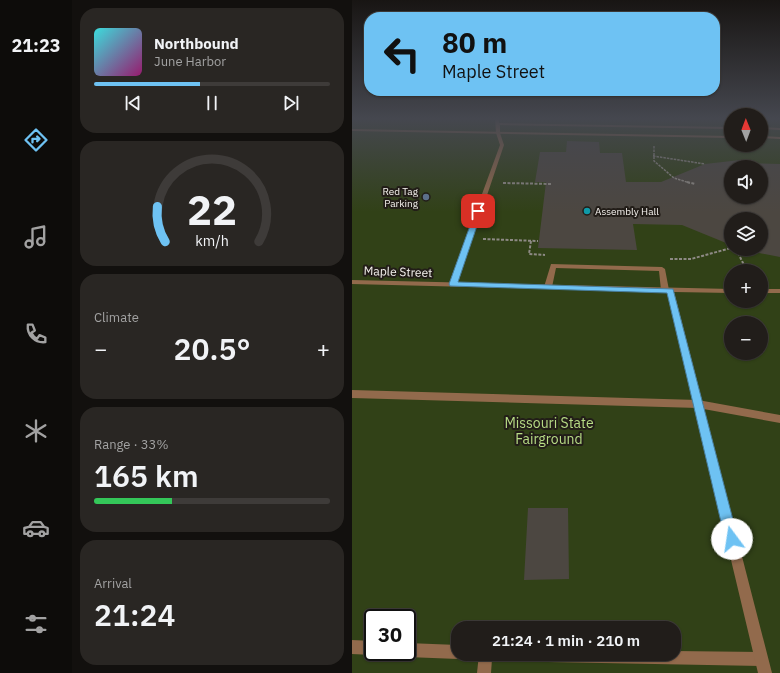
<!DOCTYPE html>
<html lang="en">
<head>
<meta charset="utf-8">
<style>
  body { margin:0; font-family:"IBM Plex Sans",sans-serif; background:#292623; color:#f1f3f6; height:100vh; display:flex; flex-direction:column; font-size:15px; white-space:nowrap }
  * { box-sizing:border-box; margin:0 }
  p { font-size:13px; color:#a2a2a2 }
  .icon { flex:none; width:22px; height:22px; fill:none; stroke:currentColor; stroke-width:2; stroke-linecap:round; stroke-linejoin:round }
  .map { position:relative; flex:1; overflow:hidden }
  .panel { display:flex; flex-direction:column; gap:8px; padding:8px; background:#12100e; width:280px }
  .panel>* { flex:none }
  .top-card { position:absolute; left:12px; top:12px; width:356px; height:84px; border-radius:16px; box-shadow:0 1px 3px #0004,0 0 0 1px #3e3b39; background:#6ec2f3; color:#111; overflow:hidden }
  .needle { width:26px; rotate:359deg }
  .buttons { position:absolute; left:372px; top:108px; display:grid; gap:8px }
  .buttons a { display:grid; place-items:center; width:44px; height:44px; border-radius:50%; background:#211d1a; box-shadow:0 1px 3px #0004,0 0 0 1px #3e3b39; font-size:20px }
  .speed { position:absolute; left:12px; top:609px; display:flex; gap:8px; font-size:20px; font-weight:700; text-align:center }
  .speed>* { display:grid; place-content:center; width:52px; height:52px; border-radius:50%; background:#211d1a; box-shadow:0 1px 3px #0004,0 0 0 1px #3e3b39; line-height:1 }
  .speed .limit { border:2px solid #111; border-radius:6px; background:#fff; color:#111 }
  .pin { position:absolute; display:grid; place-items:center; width:34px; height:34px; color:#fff; margin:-17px; border-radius:8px; box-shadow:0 2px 6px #0006 }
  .me { position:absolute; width:44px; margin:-22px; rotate:346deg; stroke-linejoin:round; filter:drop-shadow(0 0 3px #0008) }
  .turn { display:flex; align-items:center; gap:14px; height:84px; padding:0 12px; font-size:18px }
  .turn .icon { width:52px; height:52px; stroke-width:2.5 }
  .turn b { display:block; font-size:28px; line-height:34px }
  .big { font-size:30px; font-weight:600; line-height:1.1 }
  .panel .tile { flex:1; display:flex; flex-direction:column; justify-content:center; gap:6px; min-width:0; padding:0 14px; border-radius:16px; background:#292623 }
  .panel .dial { align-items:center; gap:0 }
  .dial svg { height:104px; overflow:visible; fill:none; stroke:#3e3b39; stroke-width:7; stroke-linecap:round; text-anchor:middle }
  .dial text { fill:#f1f3f6; stroke:none }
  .song { display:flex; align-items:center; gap:12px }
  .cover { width:48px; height:48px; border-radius:6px; background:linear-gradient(135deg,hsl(180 70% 55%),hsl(320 70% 35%)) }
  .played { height:4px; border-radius:2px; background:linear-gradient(90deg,#6ec2f3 45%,#3e3b39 45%) }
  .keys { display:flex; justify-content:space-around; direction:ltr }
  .heat { display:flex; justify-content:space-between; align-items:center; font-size:22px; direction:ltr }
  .charge { height:6px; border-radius:3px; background:linear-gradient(90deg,#34c759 33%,#3e3b39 0) }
  .trip { position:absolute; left:99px; top:621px; width:230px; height:40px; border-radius:16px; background:#211d1a; box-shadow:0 1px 3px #0004,0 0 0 1px #3e3b39; font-weight:600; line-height:40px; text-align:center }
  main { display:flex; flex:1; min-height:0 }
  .tabs { display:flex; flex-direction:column; width:72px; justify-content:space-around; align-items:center; background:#0d0c0a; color:#a2a2a2 }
  .tabs .icon { width:28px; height:28px }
  .tabs .selected { color:#6ec2f3 }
  .tabs b { font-size:18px; color:#f1f3f6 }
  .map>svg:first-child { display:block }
</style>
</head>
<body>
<main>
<nav class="tabs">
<b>21:23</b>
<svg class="icon selected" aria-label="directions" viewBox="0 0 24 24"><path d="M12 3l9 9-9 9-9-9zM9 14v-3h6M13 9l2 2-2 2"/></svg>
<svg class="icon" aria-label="music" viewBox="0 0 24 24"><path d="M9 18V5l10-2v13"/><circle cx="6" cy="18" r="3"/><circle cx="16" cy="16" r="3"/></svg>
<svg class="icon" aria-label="phone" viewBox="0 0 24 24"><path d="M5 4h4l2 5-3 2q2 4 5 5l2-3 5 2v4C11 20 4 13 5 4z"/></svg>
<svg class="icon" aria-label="climate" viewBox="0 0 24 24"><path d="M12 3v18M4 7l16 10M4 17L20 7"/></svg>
<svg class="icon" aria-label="car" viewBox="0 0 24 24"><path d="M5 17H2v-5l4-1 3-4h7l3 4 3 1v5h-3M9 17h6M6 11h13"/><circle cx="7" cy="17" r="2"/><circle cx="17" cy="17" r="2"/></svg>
<svg class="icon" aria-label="filters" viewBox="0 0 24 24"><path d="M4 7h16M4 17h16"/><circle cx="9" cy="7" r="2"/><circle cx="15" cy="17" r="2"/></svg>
</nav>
<section class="panel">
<div class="tile">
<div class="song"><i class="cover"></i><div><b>Northbound</b><p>June Harbor</p></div></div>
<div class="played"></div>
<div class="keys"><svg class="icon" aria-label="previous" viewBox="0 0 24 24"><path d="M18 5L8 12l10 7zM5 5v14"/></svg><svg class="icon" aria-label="pause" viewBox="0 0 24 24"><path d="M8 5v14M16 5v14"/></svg><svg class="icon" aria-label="next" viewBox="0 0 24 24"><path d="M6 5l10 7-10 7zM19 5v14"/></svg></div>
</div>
<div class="tile dial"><svg viewBox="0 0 100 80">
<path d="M14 69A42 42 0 1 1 86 69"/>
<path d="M14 69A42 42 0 0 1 8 42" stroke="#6ec2f3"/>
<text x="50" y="56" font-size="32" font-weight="700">22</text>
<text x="50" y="72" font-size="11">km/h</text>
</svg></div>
<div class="tile"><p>Climate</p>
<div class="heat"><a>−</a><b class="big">20.5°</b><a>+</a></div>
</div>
<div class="tile"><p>Range · 33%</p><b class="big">165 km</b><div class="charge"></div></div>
<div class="tile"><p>Arrival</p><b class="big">21:24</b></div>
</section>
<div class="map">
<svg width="428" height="673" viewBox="0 0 428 673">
  <rect width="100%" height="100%" fill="#2c2722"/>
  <path fill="#314117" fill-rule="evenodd" d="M0,118H379V145H409V118H428V673H0ZM379,167H409V197H379ZM379,219H409V249H379ZM379,271H409V301H379ZM379,323H409V353H379ZM21,618H55V652H21ZM106,628H322V654H106Z"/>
  <path fill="#4c4741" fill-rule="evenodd" d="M215,141L247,142L248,153H270L274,182H309L353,164L388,160L390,163L428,164V257L387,249H409V219H379V245L330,225L281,224L285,250L186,248L194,182H183L188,152H214ZM379,167H409V197H379Z
    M176,508H216L217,579L172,580Z"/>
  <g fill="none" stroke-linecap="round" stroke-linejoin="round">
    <path stroke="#8e8a85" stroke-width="1.5" stroke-dasharray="2.5 1" stroke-linecap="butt" d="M302,146V161L322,178L338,183
      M301,156L353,164"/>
    <path stroke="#8e8a85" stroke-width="2" stroke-dasharray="3 1.5" stroke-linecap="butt" d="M335,182L343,184
      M151,183L200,184
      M131,239L186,241
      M179,241L177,254L193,255
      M384,249L392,265
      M318,259H339L379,248"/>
    <path stroke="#8e8a85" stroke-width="2.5" stroke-dasharray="4 2" stroke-linecap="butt" d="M391,264L395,271"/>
    <path fill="#926a4c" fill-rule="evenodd" d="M143,118H147V123L379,127V129L148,125V133L152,145L105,284L101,286L97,284L148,145L144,133Z
      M409,127L428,128V130L409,129Z
      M199,264L310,267L313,269L317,290L313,292L309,290L307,271L204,268L200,287L196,289L192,287Z
      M0,390L346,400L428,415V423L346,408L0,398Z
      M0,640L21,641V652L26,653L21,655L0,654Z
      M55,643L106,645V654H112L111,657L106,659L55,657L50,655L49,652H55Z
      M322,651L409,652L414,654L416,659L414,664L409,666L144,661L140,659L139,673H125L127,654H322Z"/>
    <path fill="#926a4c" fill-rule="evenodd" d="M0,129L379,136V138L0,131Z
      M409,136L428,137V139L409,138Z
      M0,280L379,289V293L322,292L420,673H406L315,292L0,284Z
      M409,289H428V293H409Z"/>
  </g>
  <linearGradient id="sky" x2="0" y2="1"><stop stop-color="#181513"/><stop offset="0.56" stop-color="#45474f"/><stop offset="1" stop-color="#45474f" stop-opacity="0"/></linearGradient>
  <rect width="428" height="212" fill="url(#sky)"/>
  <path fill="#6ec2f3" stroke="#487e9e" d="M124,209L130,211L106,282L321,289L386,539L384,544L380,546L375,544L373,539L315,293L98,286L97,284Z"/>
  <circle fill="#5c6f8a" stroke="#221d18" stroke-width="1.5" cx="74" cy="197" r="4"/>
  <circle fill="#0f9aa8" stroke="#221d18" stroke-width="1.5" cx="235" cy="211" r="4"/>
  <g text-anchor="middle" stroke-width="4" stroke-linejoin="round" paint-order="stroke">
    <g font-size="10" fill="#f7f4f0" stroke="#221d18" text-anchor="end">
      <text x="66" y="195">Red Tag<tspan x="66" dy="12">Parking</tspan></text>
      <text x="243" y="215" text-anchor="start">Assembly Hall</text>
    </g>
    <g font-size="12" fill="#f7f4f0" stroke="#221d18">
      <text transform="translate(46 272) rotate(2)" y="4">Maple Street</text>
    </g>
    <g font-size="14" fill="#b7dc85" stroke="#221d18">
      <text x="197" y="428">Missouri State<tspan x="197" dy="16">Fairground</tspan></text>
    </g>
  </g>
</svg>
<div class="buttons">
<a><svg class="needle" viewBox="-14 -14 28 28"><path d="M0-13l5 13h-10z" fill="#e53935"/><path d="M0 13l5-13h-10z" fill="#a2a2a2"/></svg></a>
<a><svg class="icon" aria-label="sound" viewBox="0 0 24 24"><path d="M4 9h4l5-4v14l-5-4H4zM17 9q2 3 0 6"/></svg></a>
<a><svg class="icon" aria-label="layers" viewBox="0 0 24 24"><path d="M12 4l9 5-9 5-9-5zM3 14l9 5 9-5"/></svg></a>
<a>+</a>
<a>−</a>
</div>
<div class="speed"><div class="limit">30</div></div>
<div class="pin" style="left:126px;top:211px;background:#d93025"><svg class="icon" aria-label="arrive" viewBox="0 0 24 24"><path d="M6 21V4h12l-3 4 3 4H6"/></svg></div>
<svg class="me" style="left:380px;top:539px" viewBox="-20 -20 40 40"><circle r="19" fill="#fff"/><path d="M0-13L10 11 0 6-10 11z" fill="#6ec2f3"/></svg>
<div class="trip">21:24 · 1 min · 210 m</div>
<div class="top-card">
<div class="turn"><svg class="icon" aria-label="left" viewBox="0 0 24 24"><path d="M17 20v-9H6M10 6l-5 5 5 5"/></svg><div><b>80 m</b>Maple Street</div></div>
</div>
</div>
</main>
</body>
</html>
